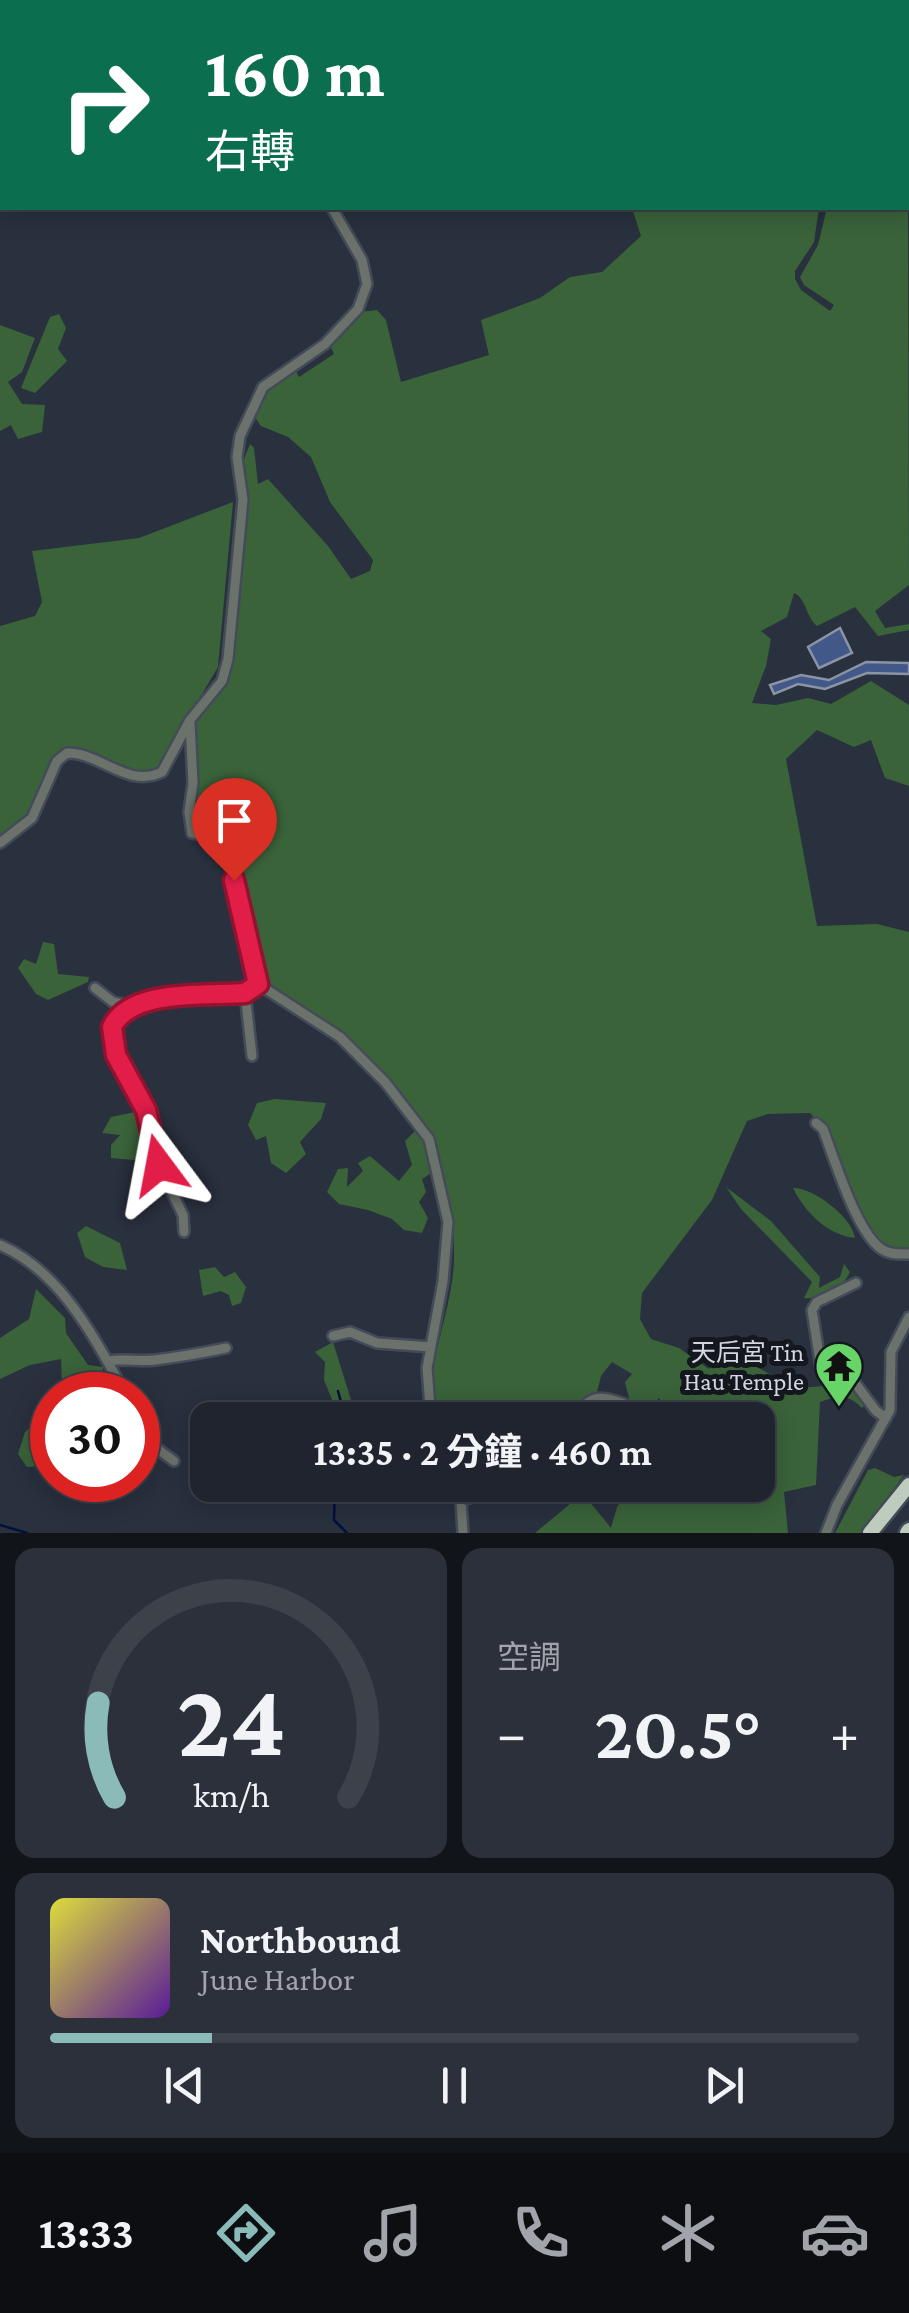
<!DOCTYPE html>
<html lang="zh-TW">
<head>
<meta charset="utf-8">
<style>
  body { margin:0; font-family:"Crimson Pro","Noto Sans TC",serif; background:#2c303a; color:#f1f3f6; height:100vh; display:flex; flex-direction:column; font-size:38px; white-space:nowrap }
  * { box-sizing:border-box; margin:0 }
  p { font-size:32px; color:#a1a4aa }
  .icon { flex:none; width:55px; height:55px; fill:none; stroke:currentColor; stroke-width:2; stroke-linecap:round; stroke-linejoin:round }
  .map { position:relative; height:1533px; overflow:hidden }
  .details { display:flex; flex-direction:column; gap:15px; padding:15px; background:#111419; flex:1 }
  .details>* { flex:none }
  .banner { position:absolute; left:0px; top:0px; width:910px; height:210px; box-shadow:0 5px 25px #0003,0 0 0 2px #3c414a; background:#0b6e4f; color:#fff; overflow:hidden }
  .speed { position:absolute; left:30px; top:1372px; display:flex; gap:20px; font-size:50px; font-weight:700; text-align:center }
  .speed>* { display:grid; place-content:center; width:130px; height:130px; border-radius:50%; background:#1f242e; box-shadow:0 5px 25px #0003,0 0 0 2px #3c414a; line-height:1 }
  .speed .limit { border:15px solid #d22; background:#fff; color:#111 }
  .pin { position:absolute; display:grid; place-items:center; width:85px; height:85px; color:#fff; margin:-102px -42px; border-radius:50% 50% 50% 0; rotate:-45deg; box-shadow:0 0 10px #0007 }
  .pin .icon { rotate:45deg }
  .me { position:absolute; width:110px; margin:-55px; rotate:347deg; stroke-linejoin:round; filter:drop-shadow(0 0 8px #0008) }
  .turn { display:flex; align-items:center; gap:35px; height:210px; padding:0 40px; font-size:45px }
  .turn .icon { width:130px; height:130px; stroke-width:2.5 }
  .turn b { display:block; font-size:70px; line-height:85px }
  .big { font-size:75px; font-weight:700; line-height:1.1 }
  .details .tile { flex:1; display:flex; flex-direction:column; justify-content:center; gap:15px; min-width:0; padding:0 35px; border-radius:20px; background:#2c303a }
  .details .dial { align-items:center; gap:0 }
  .dial svg { height:260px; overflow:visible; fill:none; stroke:#3c414a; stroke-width:7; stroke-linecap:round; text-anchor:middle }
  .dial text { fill:#f1f3f6; stroke:none }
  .song { display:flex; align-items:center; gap:30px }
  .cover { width:120px; height:120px; border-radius:15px; background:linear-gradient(135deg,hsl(60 70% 55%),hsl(270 70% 35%)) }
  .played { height:10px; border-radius:5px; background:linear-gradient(90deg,#8bbbb9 20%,#3c414a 20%) }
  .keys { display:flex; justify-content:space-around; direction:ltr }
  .heat { display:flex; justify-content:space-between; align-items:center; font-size:55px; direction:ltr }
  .details .tiles { flex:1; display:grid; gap:15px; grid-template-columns:1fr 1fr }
  .tile:last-child { grid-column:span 2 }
  .trip { position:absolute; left:190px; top:1402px; width:585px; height:100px; border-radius:20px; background:#1f242e; box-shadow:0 5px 25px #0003,0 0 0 2px #3c414a; font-weight:700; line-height:100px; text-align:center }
  .dock { display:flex; height:160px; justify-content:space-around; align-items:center; background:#0c0e12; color:#a1a4aa }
  .dock .icon { width:70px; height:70px }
  .dock .on { color:#8bbbb9 }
  .dock b { font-size:45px; color:#f1f3f6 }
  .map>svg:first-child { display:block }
</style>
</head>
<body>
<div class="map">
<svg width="909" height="1533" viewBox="0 0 909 1533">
  <rect width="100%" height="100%" fill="#29303e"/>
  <path fill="#3a633a" d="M908,190L909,585L875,611L885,628L909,624V630L878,636L855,607L817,626C806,617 806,598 794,593L787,617L761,631L771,639L766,666L752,703L776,705L808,698L831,704L871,681L909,705V786L885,778L871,740L854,747L817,730L786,759L817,926L877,924L909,932V1248C845,1252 847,1150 810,1113L768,1114L747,1121L712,1200L642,1293L640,1319L651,1339L679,1348L709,1369L725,1356C756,1360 781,1387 807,1387C842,1388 839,1370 871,1400L862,1408C848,1394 839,1395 820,1402L816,1485L784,1492L788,1533H535L570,1504L589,1501L611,1528L617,1507L632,1485H758V1420H674L659,1398L648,1409L630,1402L625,1382L632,1374L612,1362L601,1376L597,1392L568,1420H435C422,1362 456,1309 454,1249C454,1224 450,1204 443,1181C440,1171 442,1161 438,1151C428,1120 401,1096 379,1072C365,1057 352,1040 336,1028C310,1008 282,1002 263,974C258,948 246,848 224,836C217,833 207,834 200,834L193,825L189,772L197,769L194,721L224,683L242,464L250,444L254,448L258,484L268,479L328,546L351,579L370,571L373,560L330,502L311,457L288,437L261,426L252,413L263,391L295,369L299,377L334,354L329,343L360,312L377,310L386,320L401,382L489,355L481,320L540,298L570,277L602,272L641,236L632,208H819L814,242L795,271V279L801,290L830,311L834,305L804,285L800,277L818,245L827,208H908Z
    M59,314L66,328L58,349L67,361L35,393L21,388L50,317Z
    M0,325L35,338L22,372L8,382L22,404L45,405L42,432L18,439L11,425L0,431Z
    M233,502L218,667L176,738L175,757L166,773L144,775L76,750L57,759L23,826L0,841V626L35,616L42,602L32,551L139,538Z
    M43,942L54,944L58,974L89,977L88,982L48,1000L36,994L18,968L24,959L36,964Z
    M275,1099L326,1103L321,1119L300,1142L306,1154L286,1173L271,1163L266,1136L256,1140L248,1125L257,1103Z
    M150,1109L160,1135H139L148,1145L134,1160L111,1158V1145L120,1135L102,1133L111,1117Z
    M416,1130L426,1145L430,1174L422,1179L426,1192L419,1202L428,1218L422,1233L404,1230L392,1219L368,1210L339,1204L327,1192L338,1169L348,1168L347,1187L363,1171L358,1163L370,1156L399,1181L412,1165L405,1141Z
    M726,1187L771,1221L820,1277L819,1288L840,1277L844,1264L850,1272C843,1288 821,1300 804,1298L812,1282L741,1209Z
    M793,1188C814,1188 852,1217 855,1238C827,1235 805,1212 793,1188Z
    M86,1226L120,1243L127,1270L103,1267L85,1257L77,1233Z
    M215,1267L224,1277L235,1272L246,1287L241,1303L232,1306L229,1295L221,1291L203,1296L199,1270Z
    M36,1289L65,1318L66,1333L88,1365L103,1367L101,1392L131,1395H84L83,1391L62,1389L61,1359L30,1365L0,1379V1338L29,1319Z
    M333,1342L351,1400L335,1407L324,1380L325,1362L315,1352Z
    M52,1410V1465L27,1467L18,1454L25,1432Z
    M875,1468L894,1477L904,1475L861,1533H835L868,1470Z"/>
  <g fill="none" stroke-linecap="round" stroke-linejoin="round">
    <path stroke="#03113c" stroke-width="2.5" d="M338,1391L344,1413L354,1420
      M335,1485L334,1520L347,1533
      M0,1525L27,1533"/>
  </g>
  <path fill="#415889" stroke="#8b94a5" stroke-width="2.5" d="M840,628L852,653L819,668L808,647Z
    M866,662L909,663V674L867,673L825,689L798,684L774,694L770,685L801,675L829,680Z"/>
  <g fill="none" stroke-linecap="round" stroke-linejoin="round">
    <g stroke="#444b58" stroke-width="14">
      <path id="minor" d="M341,0L342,2
        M385,0L395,2
        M317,2L326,0
        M650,2L655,0
        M0,187L2,185
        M190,723L193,783L189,812L192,833L221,838L226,844L258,984L340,1037L385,1082L429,1139L448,1222L443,1281L427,1368L431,1420
        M0,843L32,818L57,761L67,753C100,752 127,789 162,772L190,720L222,681L228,659L243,500L237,457L240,436L263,387L325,344L358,309L367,284L362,260L332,208
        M95,988L113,1002L126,1005L245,993L258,984
        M245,993L252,1056
        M139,1003L113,1022L116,1055L146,1110L159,1165L183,1215L184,1232
        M816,1123L823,1129C834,1157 858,1239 885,1251C892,1255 901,1254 909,1254
        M0,1245C62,1272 95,1339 126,1395
        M856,1283L817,1302L812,1310L821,1368L855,1383L876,1411L886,1418
        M333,1336L350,1332L377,1343L431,1347
        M108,1361C125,1358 139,1362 155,1360C179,1357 202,1353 226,1348
        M138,1416L155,1447L174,1461
        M570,1420C592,1397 593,1393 625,1404
        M452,1485L461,1501L463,1533
        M461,1501L504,1485
        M826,1533L837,1505L890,1410L891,1352L909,1317"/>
    </g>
    <g stroke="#444b58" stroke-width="19">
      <path id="highway" d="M870,1533L909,1485
        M907,1533L909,1530"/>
    </g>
    <use href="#minor" stroke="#6b716b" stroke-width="9"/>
    <use href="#highway" stroke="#bdccbc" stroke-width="14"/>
  </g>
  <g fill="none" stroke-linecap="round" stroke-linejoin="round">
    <g stroke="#92132f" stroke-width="25">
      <path id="route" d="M159,1165L146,1110L116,1055L112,1027C131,988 207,996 245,993L258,984L234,880"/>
    </g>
    <use href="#route" stroke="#e11d48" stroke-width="18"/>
  </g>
  <defs>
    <g id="temple-pin" transform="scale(2.5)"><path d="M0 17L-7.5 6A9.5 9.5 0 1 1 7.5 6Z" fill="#66d467" stroke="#14181e"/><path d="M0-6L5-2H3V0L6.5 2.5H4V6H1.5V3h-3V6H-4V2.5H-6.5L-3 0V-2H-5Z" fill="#111"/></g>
  </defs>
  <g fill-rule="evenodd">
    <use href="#temple-pin" x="839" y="1366"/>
  </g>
  <g text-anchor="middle" stroke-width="10" stroke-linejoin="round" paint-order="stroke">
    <g font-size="25" fill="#d3d7e1" stroke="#14181e" text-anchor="end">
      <text x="804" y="1361">天后宮 Tin<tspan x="804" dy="29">Hau Temple</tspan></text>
    </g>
  </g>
</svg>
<div class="speed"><div class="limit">30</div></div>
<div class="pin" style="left:234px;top:880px;background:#d93025"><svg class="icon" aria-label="arrive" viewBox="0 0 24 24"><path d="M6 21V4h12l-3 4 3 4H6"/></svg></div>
<svg class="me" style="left:159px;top:1165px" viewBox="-20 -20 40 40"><path d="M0-17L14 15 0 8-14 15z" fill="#e11d48" stroke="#fff" stroke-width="4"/></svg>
<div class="trip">13:35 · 2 分鐘 · 460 m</div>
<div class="banner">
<div class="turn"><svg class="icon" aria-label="right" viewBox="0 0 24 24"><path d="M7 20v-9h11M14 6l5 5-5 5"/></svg><div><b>160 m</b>右轉</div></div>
</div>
</div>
<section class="details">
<div class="tiles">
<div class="tile dial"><svg viewBox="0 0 100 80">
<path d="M14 69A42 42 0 1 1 86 69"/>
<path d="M14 69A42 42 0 0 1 9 40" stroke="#8bbbb9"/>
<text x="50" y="56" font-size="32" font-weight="700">24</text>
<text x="50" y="72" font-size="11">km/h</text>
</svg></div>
<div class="tile"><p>空調</p>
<div class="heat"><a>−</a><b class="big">20.5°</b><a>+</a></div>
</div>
<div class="tile">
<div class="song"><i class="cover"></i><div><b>Northbound</b><p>June Harbor</p></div></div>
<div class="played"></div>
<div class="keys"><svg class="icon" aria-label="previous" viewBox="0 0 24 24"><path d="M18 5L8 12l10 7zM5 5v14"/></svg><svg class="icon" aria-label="pause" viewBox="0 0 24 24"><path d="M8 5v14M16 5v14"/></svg><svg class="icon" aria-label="next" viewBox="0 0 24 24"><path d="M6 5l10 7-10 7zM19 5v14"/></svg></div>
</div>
</div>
</section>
<nav class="dock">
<b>13:33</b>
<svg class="icon on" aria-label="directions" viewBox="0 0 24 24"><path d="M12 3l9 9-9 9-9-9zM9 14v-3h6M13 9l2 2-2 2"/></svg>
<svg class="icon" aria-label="music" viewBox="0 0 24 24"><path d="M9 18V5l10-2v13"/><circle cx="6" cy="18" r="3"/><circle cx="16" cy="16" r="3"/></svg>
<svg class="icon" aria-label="phone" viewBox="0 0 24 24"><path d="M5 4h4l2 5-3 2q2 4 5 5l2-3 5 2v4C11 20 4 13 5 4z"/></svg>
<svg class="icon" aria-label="climate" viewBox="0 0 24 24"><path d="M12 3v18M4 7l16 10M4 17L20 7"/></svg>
<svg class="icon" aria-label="car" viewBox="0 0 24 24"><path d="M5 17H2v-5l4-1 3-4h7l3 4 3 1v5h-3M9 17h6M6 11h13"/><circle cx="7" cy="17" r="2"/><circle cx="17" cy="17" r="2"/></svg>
</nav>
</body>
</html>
